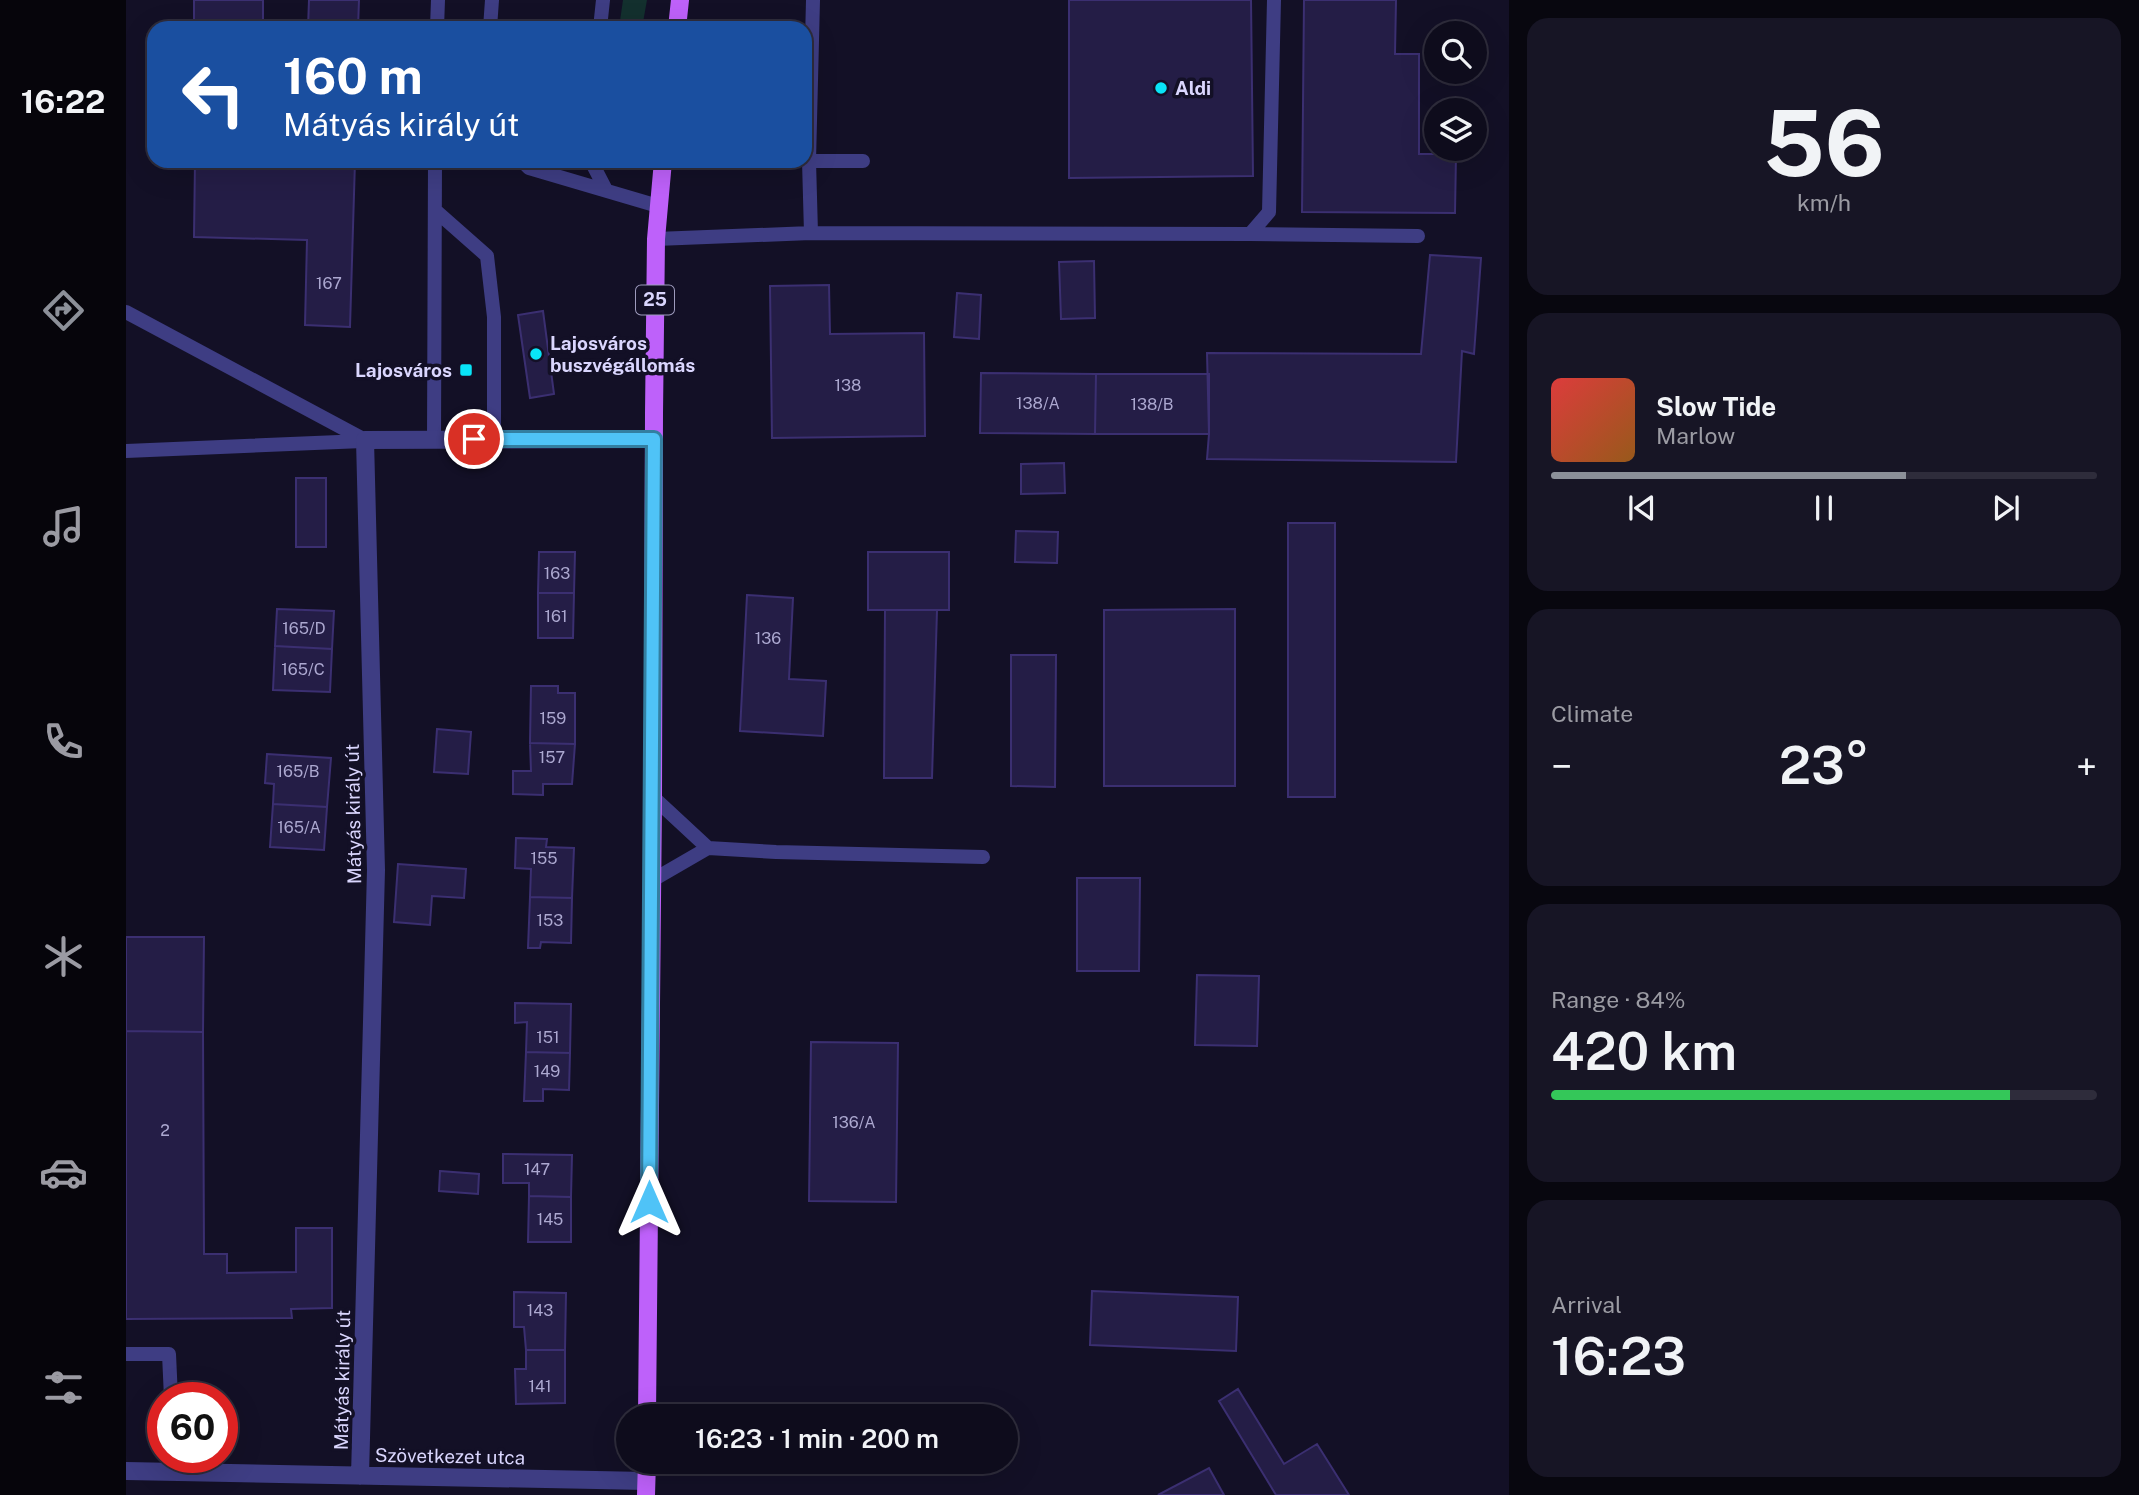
<!DOCTYPE html>
<html lang="en">
<head>
<meta charset="utf-8">
<style>
  body { margin:0; font-family:"Public Sans",sans-serif; background:#171525; color:#f1f3f6; height:100vh; display:flex; flex-direction:column; font-size:26px; white-space:nowrap }
  * { box-sizing:border-box; margin:0 }
  p { font-size:23px; color:#9b9ba3 }
  .icon { flex:none; width:38px; height:38px; fill:none; stroke:currentColor; stroke-width:2; stroke-linecap:round; stroke-linejoin:round }
  .map { position:relative; flex:1; overflow:hidden }
  .side { display:flex; flex-direction:column; gap:18px; padding:18px; background:#08070f; width:630px }
  .side>* { flex:none }
  .hud { position:absolute; left:21px; top:21px; width:665px; height:147px; border-radius:21px; box-shadow:0 7px 28px #0002,0 0 0 2px #2e2c3b; background:#1a4fa0; color:#fff; overflow:hidden }
  .buttons { position:absolute; left:1298px; top:21px; display:grid; gap:14px }
  .buttons a { display:grid; place-items:center; width:63px; height:63px; border-radius:50%; background:#0e0c1c; box-shadow:0 7px 28px #0002,0 0 0 2px #2e2c3b; font-size:35px }
  .speed { position:absolute; left:21px; top:1382px; display:flex; gap:14px; font-size:35px; font-weight:700; text-align:center }
  .speed>* { display:grid; place-content:center; width:91px; height:91px; border-radius:50%; background:#0e0c1c; box-shadow:0 7px 28px #0002,0 0 0 2px #2e2c3b; line-height:1 }
  .speed .limit { border:10px solid #d22; background:#fff; color:#111 }
  .pin { position:absolute; display:grid; place-items:center; width:60px; height:60px; color:#fff; margin:-30px; border:4px solid #fff; border-radius:50%; box-shadow:0 2px 7px #0007 }
  .me { position:absolute; width:77px; margin:-38px; rotate:0deg; stroke-linejoin:round; filter:drop-shadow(0 0 5px #0008) }
  .turn { display:flex; align-items:center; gap:24px; height:147px; padding:0 21px; font-size:32px }
  .turn .icon { width:91px; height:91px; stroke-width:2.5 }
  .turn b { display:block; font-size:49px; line-height:60px }
  .big { font-size:52px; font-weight:600; line-height:1.1 }
  .side .tile { flex:1; display:flex; flex-direction:column; justify-content:center; gap:10px; min-width:0; padding:0 24px; border-radius:21px; background:#171525 }
  .side .dial { align-items:center; gap:0 }
  .dial b { font-size:91px; line-height:1 }
  .song { display:flex; align-items:center; gap:21px }
  .cover { width:84px; height:84px; border-radius:10px; background:linear-gradient(135deg,hsl(0 70% 55%),hsl(30 70% 35%)) }
  .played { height:7px; border-radius:4px; background:linear-gradient(90deg,#8c9099 65%,#2e2c3b 65%) }
  .keys { display:flex; justify-content:space-around; direction:ltr }
  .heat { display:flex; justify-content:space-between; align-items:center; font-size:38px; direction:ltr }
  .charge { height:10px; border-radius:5px; background:linear-gradient(90deg,#34c759 84%,#2e2c3b 0) }
  .trip { position:absolute; left:490px; top:1404px; width:402px; height:70px; border-radius:35px; background:#0e0c1c; box-shadow:0 7px 28px #0002,0 0 0 2px #2e2c3b; font-weight:600; line-height:70px; text-align:center }
  main { display:flex; flex:1; min-height:0 }
  .tab-bar { display:flex; flex-direction:column; width:126px; justify-content:space-around; align-items:center; background:#06050b; color:#9b9ba3 }
  .tab-bar .icon { width:49px; height:49px }
  .tab-bar .current { color:#8c9099 }
  .tab-bar b { font-size:32px; color:#f1f3f6 }
  .map>svg:first-child { display:block }
</style>
</head>
<body>
<main>
<nav class="tab-bar">
<b>16:22</b>
<svg class="icon current" aria-label="directions" viewBox="0 0 24 24"><path d="M12 3l9 9-9 9-9-9zM9 14v-3h6M13 9l2 2-2 2"/></svg>
<svg class="icon" aria-label="music" viewBox="0 0 24 24"><path d="M9 18V5l10-2v13"/><circle cx="6" cy="18" r="3"/><circle cx="16" cy="16" r="3"/></svg>
<svg class="icon" aria-label="phone" viewBox="0 0 24 24"><path d="M5 4h4l2 5-3 2q2 4 5 5l2-3 5 2v4C11 20 4 13 5 4z"/></svg>
<svg class="icon" aria-label="climate" viewBox="0 0 24 24"><path d="M12 3v18M4 7l16 10M4 17L20 7"/></svg>
<svg class="icon" aria-label="car" viewBox="0 0 24 24"><path d="M5 17H2v-5l4-1 3-4h7l3 4 3 1v5h-3M9 17h6M6 11h13"/><circle cx="7" cy="17" r="2"/><circle cx="17" cy="17" r="2"/></svg>
<svg class="icon" aria-label="filters" viewBox="0 0 24 24"><path d="M4 7h16M4 17h16"/><circle cx="9" cy="7" r="2"/><circle cx="15" cy="17" r="2"/></svg>
</nav>
<div class="map">
<svg width="1383" height="1495" viewBox="0 0 1383 1495">
  <rect width="100%" height="100%" fill="#131026"/>
  <path fill="#13302e" d="M497,0H521L516,28H493Z"/>
  <path fill="#241d46" stroke="#3b2f71" stroke-width="2" d="M68,0H137V28H68Z
    M183,0H233L232,28H182Z
    M943,0H1125L1127,176L943,178Z
    M1178,0H1270L1269,54H1293V154H1330L1329,213L1176,212Z
    M69,161H229L224,327L179,325L181,240L68,237Z
    M1304,255L1355,258L1348,354L1336,351L1330,462L1081,459L1083,434L1081,353L1295,354Z
    M968,261L969,318L935,319L933,262Z
    M703,285L704,334L798,333L799,436L646,438L644,286Z
    M831,293L855,295L853,339L828,337Z
    M417,311L428,394L404,398L392,315Z
    M855,373L970,374L969,434L854,433Z
    M970,374H1083V434H969Z
    M938,463L939,493L895,494V464Z
    M170,478H200V547H170Z
    M1162,523H1209V797H1162Z
    M890,531L932,532L931,563L889,562Z
    M413,552H449L448,593H412Z
    M742,552H823V610H742Z
    M412,593H448L447,638H412Z
    M621,595L667,598L663,679L700,681L697,736L614,731Z
    M151,609L208,611L206,649L149,646Z
    M1109,609V786H978V610Z
    M759,610H811L806,778H758Z
    M149,646L206,649L204,692L147,690Z
    M885,655H930L929,787L885,786Z
    M405,686H432V693H449V744L404,743Z
    M311,729L345,732L342,774L308,772Z
    M404,743L449,744L446,784H417V795L387,794V771H405Z
    M141,754L205,758L201,807L147,804L148,784L139,783Z
    M147,804L201,807L198,850L144,847Z
    M390,838L421,839L420,847L448,848L446,898L404,897L405,869L389,868Z
    M272,864L340,869L338,898L306,896L304,925L268,922Z
    M951,878H1014L1013,971H951Z
    M404,897L446,898L445,943L415,942L414,948H402Z
    M0,937H78L77,1032L0,1031Z
    M1071,975L1133,976L1131,1046L1069,1045Z
    M389,1003L445,1004L444,1053L400,1052L401,1022L389,1023Z
    M0,1031L77,1032L78,1254H101V1273L170,1272V1228H206V1308L165,1309L166,1318L0,1319Z
    M685,1042L772,1043L770,1202L683,1201Z
    M400,1052L444,1053L443,1090L417,1089V1101H398Z
    M377,1154L446,1155L445,1197L403,1196V1183H377Z
    M314,1171L353,1174L352,1194L313,1191Z
    M403,1196L445,1197V1242H402Z
    M966,1291L1112,1297L1110,1351L964,1345Z
    M388,1292L440,1293L439,1350H400L398,1327H388Z
    M400,1350H439V1403L390,1404L389,1369H400Z
    M1112,1389L1158,1464L1191,1444L1223,1495H1150L1093,1401Z
    M1083,1468L1098,1495H1032Z"/>
  <g fill="none" stroke-linecap="round" stroke-linejoin="round">
    <path stroke="#3e3d83" stroke-width="14" d="M311,28L312,0
      M364,28L366,0
      M474,28L477,0
      M396,161L403,168L532,206
      M465,161L480,190
      M683,161H737
      M310,211L361,256L368,317V439
      M685,233L683,161L687,0
      M1124,234L1292,236
      M530,239L685,233L1124,234L1143,212L1148,0
      M0,312L239,440
      M308,440L309,161
      M0,451L237,441
      M527,797L582,848L650,852L857,857
      M525,881L582,848
      M0,1354H43L45,1398"/>
    <path stroke="#3e3d83" stroke-width="18" d="M0,1471L520,1481
      M234,1476L250,870L239,440L528,439"/>
    <path stroke="#be61fa" stroke-width="18" d="M551,28L554,0
      M521,1416L527,797L528,413L530,239L537,161
      M520,1495L521,1461"/>
  </g>
  <g fill="none" stroke-linecap="round" stroke-linejoin="round">
    <g stroke="#337fa1" stroke-width="18">
      <path id="route" d="M348,439H528L523,1202"/>
    </g>
    <use href="#route" stroke="#4fc3f7" stroke-width="12"/>
  </g>
  <g fill="#09e4f7" stroke="#131026" stroke-width="2.5">
    <circle cx="1035" cy="88" r="7"/>
    <circle cx="410" cy="354" r="7"/>
    <rect x="333" y="363" width="14" height="14" rx="3.5"/>
  </g>
  <g text-anchor="middle" stroke-width="7" stroke-linejoin="round" paint-order="stroke">
    <g font-size="16" fill="#aca8d0">
      <text x="203" y="289">167</text>
      <text x="722" y="391">138</text>
      <text x="912" y="409">138/A</text>
      <text x="1026" y="410">138/B</text>
      <text x="431" y="579">163</text>
      <text x="430" y="622">161</text>
      <text x="178" y="634">165/D</text>
      <text x="642" y="644">136</text>
      <text x="177" y="675">165/C</text>
      <text x="427" y="724">159</text>
      <text x="426" y="763">157</text>
      <text x="172" y="777">165/B</text>
      <text x="173" y="833">165/A</text>
      <text x="418" y="864">155</text>
      <text x="424" y="926">153</text>
      <text x="422" y="1043">151</text>
      <text x="421" y="1077">149</text>
      <text x="728" y="1128">136/A</text>
      <text x="39" y="1136">2</text>
      <text x="411" y="1175">147</text>
      <text x="424" y="1225">145</text>
      <text x="414" y="1316">143</text>
      <text x="414" y="1392">141</text>
    </g>
    <rect fill="#131026" stroke="#9e9bbd" stroke-width="2" x="510" y="285.5" width="38" height="29" rx="5"/>
    <g font-size="18" font-weight="bold" fill="#dad6fe">
      <text x="529" y="306">25</text>
    </g>
    <g font-size="19" font-weight="bold" fill="#dad6fe" stroke="#131026" text-anchor="start">
      <text x="1049" y="95">Aldi</text>
      <text x="424" y="350">Lajosváros<tspan x="424" dy="22">buszvégállomás</tspan></text>
      <text x="326" y="377" text-anchor="end">Lajosváros</text>
    </g>
    <g font-size="19" fill="#dad6fe" stroke="#131026">
      <text transform="translate(227 814) rotate(-91)" y="7">Mátyás király út</text>
      <text transform="translate(216 1380) rotate(-89)" y="7">Mátyás király út</text>
      <text transform="translate(324 1456) rotate(1)" y="7">Szövetkezet utca</text>
    </g>
  </g>
</svg>
<div class="buttons">
<a><svg class="icon" aria-label="search" viewBox="0 0 24 24"><circle cx="10" cy="10" r="6"/><path d="M15 15l6 6"/></svg></a>
<a><svg class="icon" aria-label="layers" viewBox="0 0 24 24"><path d="M12 4l9 5-9 5-9-5zM3 14l9 5 9-5"/></svg></a>
</div>
<div class="speed"><div class="limit">60</div></div>
<div class="pin" style="left:348px;top:439px;background:#d93025"><svg class="icon" aria-label="arrive" viewBox="0 0 24 24"><path d="M6 21V4h12l-3 4 3 4H6"/></svg></div>
<svg class="me" style="left:523px;top:1202px" viewBox="-20 -20 40 40"><path d="M0-17L14 15 0 8-14 15z" fill="#4fc3f7" stroke="#fff" stroke-width="4"/></svg>
<div class="trip">16:23 · 1 min · 200 m</div>
<div class="hud">
<div class="turn"><svg class="icon" aria-label="left" viewBox="0 0 24 24"><path d="M17 20v-9H6M10 6l-5 5 5 5"/></svg><div><b>160 m</b>Mátyás király út</div></div>
</div>
</div>
<section class="side">
<div class="tile dial"><b>56</b><p>km/h</p></div>
<div class="tile">
<div class="song"><i class="cover"></i><div><b>Slow Tide</b><p>Marlow</p></div></div>
<div class="played"></div>
<div class="keys"><svg class="icon" aria-label="previous" viewBox="0 0 24 24"><path d="M18 5L8 12l10 7zM5 5v14"/></svg><svg class="icon" aria-label="pause" viewBox="0 0 24 24"><path d="M8 5v14M16 5v14"/></svg><svg class="icon" aria-label="next" viewBox="0 0 24 24"><path d="M6 5l10 7-10 7zM19 5v14"/></svg></div>
</div>
<div class="tile"><p>Climate</p>
<div class="heat"><a>−</a><b class="big">23°</b><a>+</a></div>
</div>
<div class="tile"><p>Range · 84%</p><b class="big">420 km</b><div class="charge"></div></div>
<div class="tile"><p>Arrival</p><b class="big">16:23</b></div>
</section>
</main>
</body>
</html>
